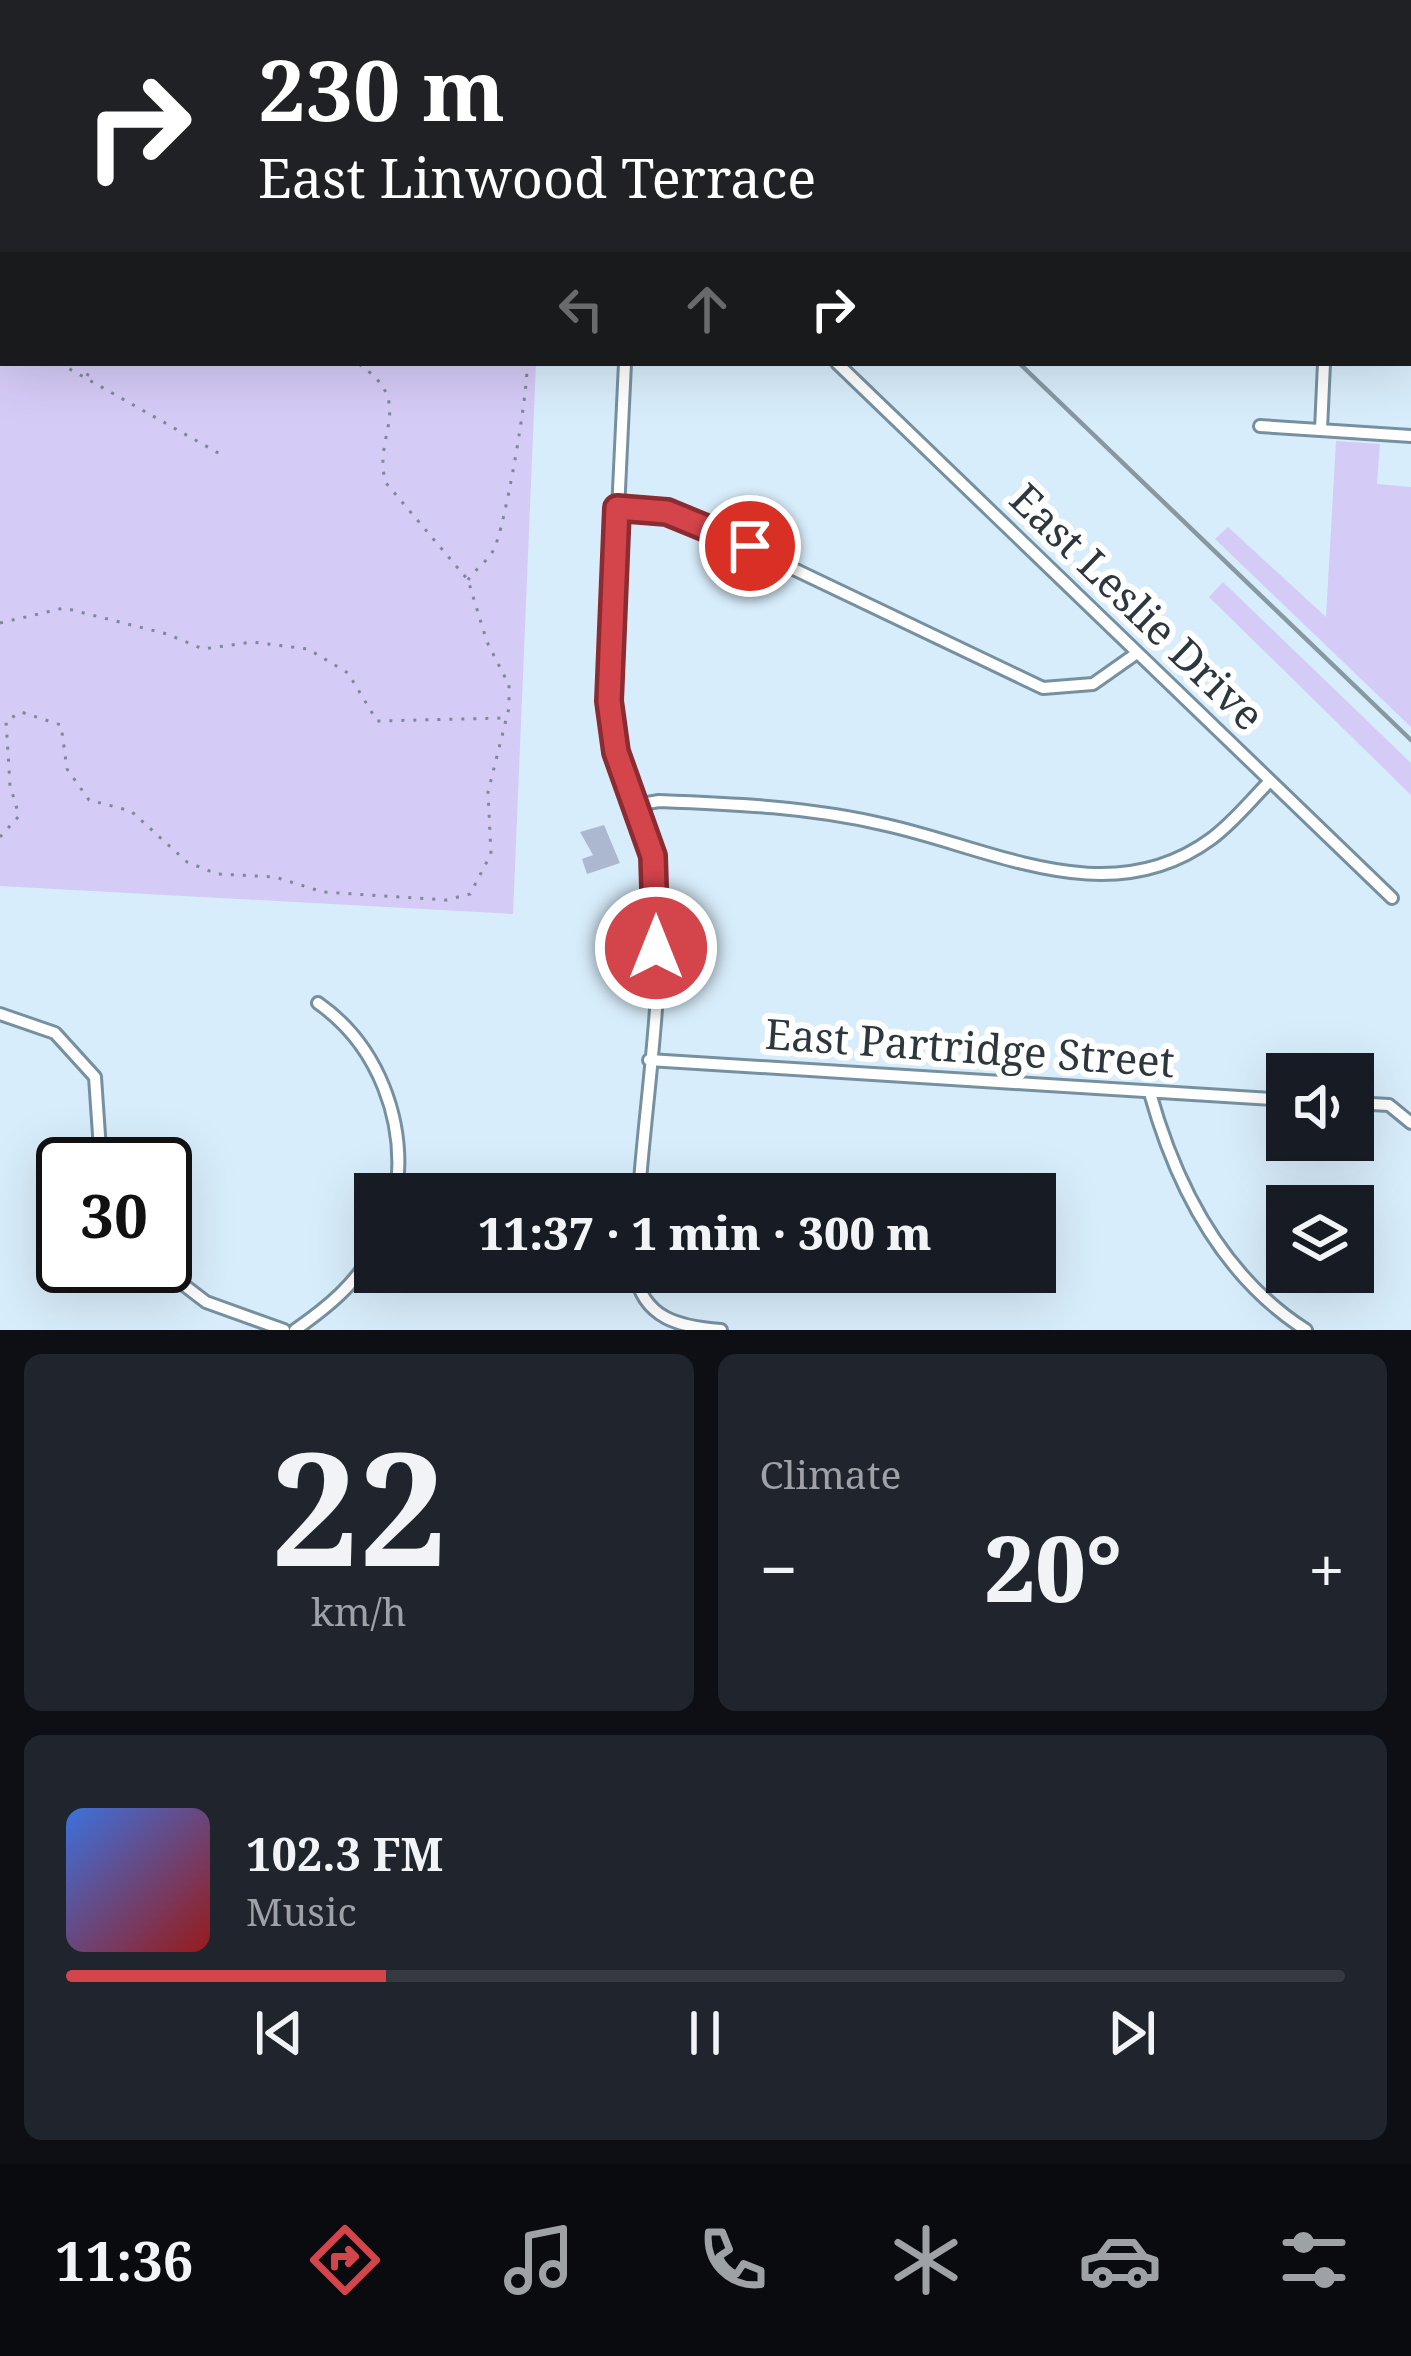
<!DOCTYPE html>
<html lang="en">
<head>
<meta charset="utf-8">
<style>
  body { margin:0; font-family:"Noto Serif",serif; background:#20242c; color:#f1f3f6; height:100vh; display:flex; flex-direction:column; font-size:45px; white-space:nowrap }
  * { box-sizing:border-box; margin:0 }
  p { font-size:39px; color:#9ea1a6 }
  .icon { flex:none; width:66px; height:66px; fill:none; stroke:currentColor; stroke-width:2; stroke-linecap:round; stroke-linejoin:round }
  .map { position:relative; height:1330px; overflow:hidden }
  .details { display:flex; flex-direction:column; gap:24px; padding:24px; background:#0d0f14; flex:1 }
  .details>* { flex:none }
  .banner { position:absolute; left:0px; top:0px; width:1413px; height:366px; box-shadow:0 12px 48px #0002; background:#202124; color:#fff; overflow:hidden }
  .fabs { position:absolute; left:1266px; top:1053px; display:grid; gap:24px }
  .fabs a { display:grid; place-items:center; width:108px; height:108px; border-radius:0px; background:#171b24; box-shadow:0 12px 48px #0002; font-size:60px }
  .speed { position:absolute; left:36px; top:1137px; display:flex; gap:24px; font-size:60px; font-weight:700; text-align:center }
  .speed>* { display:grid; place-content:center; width:156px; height:156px; border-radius:50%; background:#171b24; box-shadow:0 12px 48px #0002; line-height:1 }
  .speed .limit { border:6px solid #111; border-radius:18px; background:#fff; color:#111 }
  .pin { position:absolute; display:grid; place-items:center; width:102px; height:102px; color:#fff; margin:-51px; border:6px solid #fff; border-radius:50%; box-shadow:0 3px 12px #0007 }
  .me { position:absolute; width:132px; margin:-66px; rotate:0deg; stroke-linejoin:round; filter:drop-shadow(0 0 9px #0008) }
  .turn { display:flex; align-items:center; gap:42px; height:252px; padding:0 60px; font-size:54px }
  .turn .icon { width:156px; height:156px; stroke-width:2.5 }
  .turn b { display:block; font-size:84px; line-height:102px }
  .lanes { display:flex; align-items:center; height:114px; padding:0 60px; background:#0003; justify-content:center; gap:60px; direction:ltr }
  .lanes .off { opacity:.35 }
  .big { font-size:90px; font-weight:800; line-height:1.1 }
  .details .widget { flex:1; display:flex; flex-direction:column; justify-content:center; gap:18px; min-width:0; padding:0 42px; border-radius:18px; background:#20242c }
  .details .dial { align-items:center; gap:0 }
  .dial b { font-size:156px; line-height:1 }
  .song { display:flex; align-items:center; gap:36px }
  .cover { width:144px; height:144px; border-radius:18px; background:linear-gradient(135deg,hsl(220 70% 55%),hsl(0 70% 35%)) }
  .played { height:12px; border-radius:6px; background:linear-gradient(90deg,#d4444b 25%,#363941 25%) }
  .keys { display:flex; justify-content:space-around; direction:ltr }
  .heat { display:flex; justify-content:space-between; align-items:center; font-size:66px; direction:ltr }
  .details .tiles { flex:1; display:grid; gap:24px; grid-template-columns:1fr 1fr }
  .widget:last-child { grid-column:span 2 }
  .trip { position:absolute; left:354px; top:1173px; width:702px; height:120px; border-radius:0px; background:#171b24; box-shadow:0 12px 48px #0002; font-weight:800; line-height:120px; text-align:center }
  .tabs { display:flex; height:192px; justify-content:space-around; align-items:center; background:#090b0e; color:#9ea1a6 }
  .tabs .icon { width:84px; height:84px }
  .tabs .selected { color:#d4444b }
  .tabs b { font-size:54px; color:#f1f3f6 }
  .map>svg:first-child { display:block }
</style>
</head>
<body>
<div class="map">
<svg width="1411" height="1330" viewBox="0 0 1411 1330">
  <rect width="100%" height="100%" fill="#d8edfb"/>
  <path fill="#d5cbf7" d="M0,0H529L3,3V363H536L513,914L0,886Z
    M1336,441L1380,444L1377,484L1411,487V727L1215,539L1228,527L1326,617Z
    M1223,582L1411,763V795L1209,597Z"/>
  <path fill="#acb7d0" d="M604,825L620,863L587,874L582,859L593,855L580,832Z
    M176,1164L184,1185L168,1198L165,1169Z
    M77,1266L83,1281L64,1288L57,1271Z"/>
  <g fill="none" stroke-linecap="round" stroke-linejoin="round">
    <g stroke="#7790a0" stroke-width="16">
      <path id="street" d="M807,0L810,3
        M1036,3V0
        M1337,3V0
        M625,363L609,701C615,758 646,807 654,861C669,960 646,1092 639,1194
        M837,363L1392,898
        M1260,426L1411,436
        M1321,430L1324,363
        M617,508L691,520L1043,688L1093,684L1137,653
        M636,805L659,801C736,804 811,807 886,825C994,849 1109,914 1211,839C1233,823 1251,800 1270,781
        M318,1003C378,1045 407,1121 396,1194
        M0,1014L55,1033L95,1077L101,1164
        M649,1060L1287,1100
        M1150,1093C1176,1186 1223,1277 1306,1330
        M1353,1103L1389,1105L1411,1123
        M159,1266L206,1302L284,1330
        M635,1272C643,1319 680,1327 721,1330
        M295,1330C328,1307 356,1284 375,1249"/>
    </g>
    <path stroke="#7b8a94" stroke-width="3" stroke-dasharray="3 9" stroke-linecap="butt" d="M53,0L56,3
      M451,0L453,3
      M0,195L3,196
      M0,337L3,338
      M59,363L220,454
      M87,376L94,363
      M468,580C475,569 487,562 493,551C505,530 529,387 527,363
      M0,623L64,608L167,634L203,649L252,642L308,649L348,673L377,721L504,718
      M0,837L19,816L10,785L6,721L21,712L61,725L67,769L89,800L131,811L187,862L217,874L275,877L323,892L446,900L470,894L491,854L488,792L509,708V685L487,642L468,580L386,483C371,435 419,403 357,363"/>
    <use href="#street" stroke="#fff" stroke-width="10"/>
    <path stroke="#8898a3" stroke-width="4.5" d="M601,0L605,3
      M1019,363L1411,740"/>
  </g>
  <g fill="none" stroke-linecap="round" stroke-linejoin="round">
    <g stroke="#8a2c31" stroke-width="30">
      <path id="route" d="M656,948L653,856L616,752L609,701L617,508L667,512L750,546"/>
    </g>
    <use href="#route" stroke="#d4444b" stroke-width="21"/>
  </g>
  <g text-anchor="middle" stroke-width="12" stroke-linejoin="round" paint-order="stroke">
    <g font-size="42" fill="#2d373e" stroke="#fff">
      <text transform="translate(1137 607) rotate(44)" y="15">East Leslie Drive</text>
      <text transform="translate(970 1048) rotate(4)" y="15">East Partridge Street</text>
    </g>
  </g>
</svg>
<div class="fabs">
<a><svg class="icon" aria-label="sound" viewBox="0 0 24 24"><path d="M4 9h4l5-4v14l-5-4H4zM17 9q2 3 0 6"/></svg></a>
<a><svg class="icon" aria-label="layers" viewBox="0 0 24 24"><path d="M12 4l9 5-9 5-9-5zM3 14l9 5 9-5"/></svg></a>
</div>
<div class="speed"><div class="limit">30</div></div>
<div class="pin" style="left:750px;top:546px;background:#d93025"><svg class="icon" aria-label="arrive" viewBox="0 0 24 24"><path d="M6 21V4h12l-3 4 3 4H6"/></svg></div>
<svg class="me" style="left:656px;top:948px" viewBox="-20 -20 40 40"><circle r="17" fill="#d4444b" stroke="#fff" stroke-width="3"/><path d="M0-11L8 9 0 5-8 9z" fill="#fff"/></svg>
<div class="trip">11:37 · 1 min · 300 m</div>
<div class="banner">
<div class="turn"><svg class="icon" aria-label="right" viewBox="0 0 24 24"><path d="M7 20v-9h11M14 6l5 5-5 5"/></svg><div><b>230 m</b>East Linwood Terrace</div></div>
<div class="lanes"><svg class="icon off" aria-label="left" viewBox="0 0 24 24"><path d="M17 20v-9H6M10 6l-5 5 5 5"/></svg><svg class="icon off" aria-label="ahead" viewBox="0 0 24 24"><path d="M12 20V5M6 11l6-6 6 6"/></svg><svg class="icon" aria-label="right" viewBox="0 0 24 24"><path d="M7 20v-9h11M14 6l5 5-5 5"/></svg></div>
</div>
</div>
<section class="details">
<div class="tiles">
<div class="widget dial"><b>22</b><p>km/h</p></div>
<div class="widget"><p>Climate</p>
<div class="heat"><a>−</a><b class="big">20°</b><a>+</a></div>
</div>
<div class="widget">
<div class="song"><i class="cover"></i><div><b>102.3 FM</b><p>Music</p></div></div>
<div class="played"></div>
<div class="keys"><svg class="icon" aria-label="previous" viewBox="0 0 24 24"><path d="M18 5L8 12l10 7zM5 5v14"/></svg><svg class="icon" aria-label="pause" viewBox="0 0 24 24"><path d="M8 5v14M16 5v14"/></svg><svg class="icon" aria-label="next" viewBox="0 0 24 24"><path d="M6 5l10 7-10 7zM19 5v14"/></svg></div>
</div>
</div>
</section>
<nav class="tabs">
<b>11:36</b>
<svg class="icon selected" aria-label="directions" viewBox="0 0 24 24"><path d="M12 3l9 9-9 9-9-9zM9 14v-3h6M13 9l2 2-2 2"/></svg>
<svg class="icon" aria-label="music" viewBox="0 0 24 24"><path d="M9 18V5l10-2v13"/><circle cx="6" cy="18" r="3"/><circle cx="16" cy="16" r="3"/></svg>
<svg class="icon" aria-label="phone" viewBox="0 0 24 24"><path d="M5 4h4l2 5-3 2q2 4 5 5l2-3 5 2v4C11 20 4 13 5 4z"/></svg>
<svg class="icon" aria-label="climate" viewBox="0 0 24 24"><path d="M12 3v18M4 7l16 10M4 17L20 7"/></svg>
<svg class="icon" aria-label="car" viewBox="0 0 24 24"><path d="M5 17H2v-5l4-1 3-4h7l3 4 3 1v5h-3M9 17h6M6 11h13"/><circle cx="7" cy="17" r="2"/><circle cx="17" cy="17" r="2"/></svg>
<svg class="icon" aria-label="filters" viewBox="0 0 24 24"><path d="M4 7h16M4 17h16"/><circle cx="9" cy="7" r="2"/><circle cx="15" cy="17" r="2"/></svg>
</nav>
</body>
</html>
